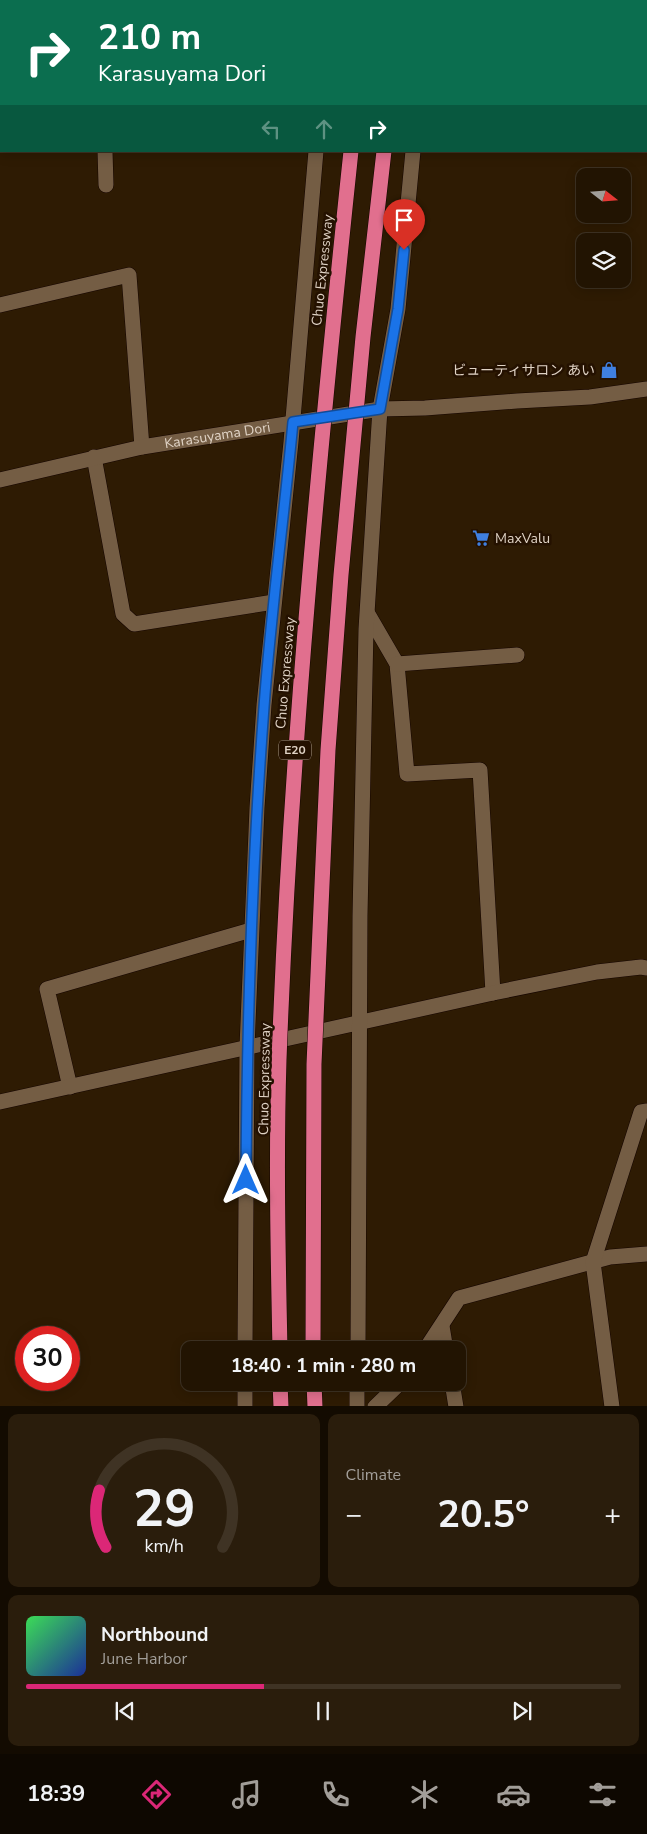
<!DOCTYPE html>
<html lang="en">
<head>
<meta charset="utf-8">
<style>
  body { margin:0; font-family:"Nunito Sans","Noto Sans JP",sans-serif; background:#2a1d0c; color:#f1f3f6; height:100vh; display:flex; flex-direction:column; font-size:19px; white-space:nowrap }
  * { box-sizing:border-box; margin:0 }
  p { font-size:16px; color:#a29e99 }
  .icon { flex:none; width:28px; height:28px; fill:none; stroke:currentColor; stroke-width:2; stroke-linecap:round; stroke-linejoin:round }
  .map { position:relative; height:1406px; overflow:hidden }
  .sheet { display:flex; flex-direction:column; gap:8px; padding:8px; background:#130b01; flex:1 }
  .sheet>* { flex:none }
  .guide { position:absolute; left:0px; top:0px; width:648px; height:152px; box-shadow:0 2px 12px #0003,0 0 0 1px #3f3324; background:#0b6e4f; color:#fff; overflow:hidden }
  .needle { width:32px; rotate:107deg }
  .tools { position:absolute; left:576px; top:168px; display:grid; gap:10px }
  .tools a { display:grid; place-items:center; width:55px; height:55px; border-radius:10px; background:#221402; box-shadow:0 2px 12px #0003,0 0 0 1px #3f3324; font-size:25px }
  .speed { position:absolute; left:15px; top:1326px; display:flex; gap:10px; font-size:25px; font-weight:700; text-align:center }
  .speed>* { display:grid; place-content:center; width:65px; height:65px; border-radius:50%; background:#221402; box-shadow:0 2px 12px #0003,0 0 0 1px #3f3324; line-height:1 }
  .speed .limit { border:8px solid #d22; background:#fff; color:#111 }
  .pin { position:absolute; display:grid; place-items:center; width:42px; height:42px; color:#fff; margin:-51px -21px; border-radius:50% 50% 50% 0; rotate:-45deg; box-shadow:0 0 5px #0007 }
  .pin .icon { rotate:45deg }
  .me { position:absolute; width:55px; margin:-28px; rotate:0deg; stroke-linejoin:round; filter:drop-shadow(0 0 4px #0008) }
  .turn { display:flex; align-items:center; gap:18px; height:105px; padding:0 15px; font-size:22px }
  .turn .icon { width:65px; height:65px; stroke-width:2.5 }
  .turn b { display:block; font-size:35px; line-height:42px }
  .lanes { display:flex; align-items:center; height:48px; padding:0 15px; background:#0003; justify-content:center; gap:25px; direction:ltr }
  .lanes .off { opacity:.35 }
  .big { font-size:38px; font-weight:700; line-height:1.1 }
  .sheet .tile { flex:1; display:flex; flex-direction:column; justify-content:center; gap:8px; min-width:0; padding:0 18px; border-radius:10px; background:#2a1d0c }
  .sheet .dial { align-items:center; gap:0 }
  .dial svg { height:130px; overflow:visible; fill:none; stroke:#3f3324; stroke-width:7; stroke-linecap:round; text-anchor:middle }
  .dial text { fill:#f1f3f6; stroke:none }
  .song { display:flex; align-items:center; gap:15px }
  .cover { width:60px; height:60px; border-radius:8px; background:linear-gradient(135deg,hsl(130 70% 55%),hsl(230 70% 35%)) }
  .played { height:5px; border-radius:2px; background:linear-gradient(90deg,#db2777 40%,#3f3324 40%) }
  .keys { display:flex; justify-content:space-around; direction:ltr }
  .heat { display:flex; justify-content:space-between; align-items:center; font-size:28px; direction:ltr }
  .sheet .tiles { flex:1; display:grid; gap:8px; grid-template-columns:1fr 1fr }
  .tile:last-child { grid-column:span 2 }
  .trip { position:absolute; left:181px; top:1341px; width:285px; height:50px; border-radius:10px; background:#221402; box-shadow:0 2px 12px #0003,0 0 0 1px #3f3324; font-weight:700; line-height:50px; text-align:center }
  .dock { display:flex; height:80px; justify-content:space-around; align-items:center; background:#0e0801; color:#a29e99 }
  .dock .icon { width:35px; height:35px }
  .dock .active { color:#db2777 }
  .dock b { font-size:22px; color:#f1f3f6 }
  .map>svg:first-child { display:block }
</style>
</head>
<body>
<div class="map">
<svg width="647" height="1407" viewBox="0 0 647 1407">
  <rect width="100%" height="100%" fill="#2e1b03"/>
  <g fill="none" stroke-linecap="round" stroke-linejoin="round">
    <g stroke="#150500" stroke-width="16">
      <g id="minor">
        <path d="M99,0V1"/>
        <path d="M260,0L263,1"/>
        <path d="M493,0L504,1"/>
        <path d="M332,1V0"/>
        <path d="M430,1V0"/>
        <path d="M646,14H647"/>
        <path d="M105,151L106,185"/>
        <path d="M0,305L129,275L142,447"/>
        <path d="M94,457L123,614L134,624L274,602"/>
        <path id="s1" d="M0,480L142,447L380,409L425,408L517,401L590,397L647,389"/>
        <path d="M368,614L397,664L407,774L480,770L493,993"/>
        <path d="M397,664L517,655"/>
        <path d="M70,1087L47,989L251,930"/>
        <path d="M0,1102L493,993L597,972L641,967L647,968"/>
        <path d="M442,1326L446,1350"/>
        <path d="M245,1350L247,1047L257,808L264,705L291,442L316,151"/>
        <path d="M358,1350L360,916L366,629L380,409L398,309L413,151"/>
        <path d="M425,1350L459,1298L610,1257L647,1254"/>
        <path d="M452,1382L456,1407"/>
        <path d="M245,1407V1382"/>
        <path d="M357,1407V1382"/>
        <path d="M375,1407L401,1382"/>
        <path d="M612,1407L593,1262L641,1112L647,1111"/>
      </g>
    </g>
    <g stroke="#150500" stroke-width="16">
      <path id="highway" d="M369,1L370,0
        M402,1L403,0
        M280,1382L281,1407
        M314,1382L315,1407"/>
    </g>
    <use href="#minor" stroke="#745d44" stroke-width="15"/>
    <use href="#highway" stroke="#e16f8e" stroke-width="15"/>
    <g stroke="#150500" stroke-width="16" stroke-linecap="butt">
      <path id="highway-bridge" d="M280,1350C278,1254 276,1157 279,1060C290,756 319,454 351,151
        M313,1350L314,1064L328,750L341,575L363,337L384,151"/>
    </g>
    <use href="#highway-bridge" stroke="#e16f8e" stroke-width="15"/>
  </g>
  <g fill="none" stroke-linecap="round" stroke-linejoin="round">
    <g stroke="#114b97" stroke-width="12">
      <path id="route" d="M246,1180C247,1022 252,864 264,707C271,612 284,517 293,422L380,409L398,309L404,250"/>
    </g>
    <use href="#route" stroke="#1a73e8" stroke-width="9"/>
  </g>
  <defs>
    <g id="shop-bare" transform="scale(1.35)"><path d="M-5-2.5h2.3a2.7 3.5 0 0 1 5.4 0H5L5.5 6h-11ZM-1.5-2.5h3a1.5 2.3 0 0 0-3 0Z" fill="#3f7fe0" stroke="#241100" stroke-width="2.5" paint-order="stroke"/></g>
    <g id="supermarket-bare" transform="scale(1.35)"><path d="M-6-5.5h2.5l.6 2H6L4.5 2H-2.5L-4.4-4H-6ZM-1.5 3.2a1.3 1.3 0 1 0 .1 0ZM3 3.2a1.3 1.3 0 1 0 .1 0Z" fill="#3f7fe0" stroke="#241100" stroke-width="2.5" paint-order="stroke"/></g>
  </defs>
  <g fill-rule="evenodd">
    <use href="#shop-bare" x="609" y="370"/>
    <use href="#supermarket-bare" x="481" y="538"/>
  </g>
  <g text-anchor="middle" stroke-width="5" stroke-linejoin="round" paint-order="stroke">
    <rect fill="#241100" stroke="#a79889" stroke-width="1" x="279" y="740.5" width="32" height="19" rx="4"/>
    <g font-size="12" font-weight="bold" fill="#dfd2c4">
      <text x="295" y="754">E20</text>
    </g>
    <g font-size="14" fill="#dfd2c4" stroke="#241100">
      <text transform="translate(322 270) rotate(-84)" y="5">Chuo Expressway</text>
      <text dy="5" stroke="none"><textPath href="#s1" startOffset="222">Karasuyama Dori</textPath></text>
      <text transform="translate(285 673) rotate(-85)" y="5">Chuo Expressway</text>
      <text transform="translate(264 1079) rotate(-89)" y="5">Chuo Expressway</text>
    </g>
    <g font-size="14" fill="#dfd2c4" stroke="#241100" text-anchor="end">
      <text x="595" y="375">ビューティサロン あい</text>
      <text x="495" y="543" text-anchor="start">MaxValu</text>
    </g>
  </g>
</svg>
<div class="tools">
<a><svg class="needle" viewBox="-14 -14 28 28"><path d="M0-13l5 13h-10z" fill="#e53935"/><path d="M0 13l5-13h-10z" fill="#a29e99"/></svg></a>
<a><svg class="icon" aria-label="layers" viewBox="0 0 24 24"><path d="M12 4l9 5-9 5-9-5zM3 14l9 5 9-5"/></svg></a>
</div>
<div class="speed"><div class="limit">30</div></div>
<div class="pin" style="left:404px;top:250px;background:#d93025"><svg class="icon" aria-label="arrive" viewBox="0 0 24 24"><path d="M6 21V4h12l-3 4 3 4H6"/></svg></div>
<svg class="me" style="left:246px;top:1180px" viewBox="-20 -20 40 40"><path d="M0-17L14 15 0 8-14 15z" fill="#1a73e8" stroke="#fff" stroke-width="4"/></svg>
<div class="trip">18:40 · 1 min · 280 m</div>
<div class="guide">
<div class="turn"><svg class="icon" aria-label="right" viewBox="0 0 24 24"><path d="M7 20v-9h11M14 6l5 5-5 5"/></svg><div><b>210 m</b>Karasuyama Dori</div></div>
<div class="lanes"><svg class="icon off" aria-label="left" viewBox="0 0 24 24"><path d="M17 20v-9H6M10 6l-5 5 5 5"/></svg><svg class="icon off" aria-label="ahead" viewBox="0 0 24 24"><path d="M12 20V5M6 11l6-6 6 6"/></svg><svg class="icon" aria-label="right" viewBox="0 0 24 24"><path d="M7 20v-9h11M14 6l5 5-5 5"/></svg></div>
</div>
</div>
<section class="sheet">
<div class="tiles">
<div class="tile dial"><svg viewBox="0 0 100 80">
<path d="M14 69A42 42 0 1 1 86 69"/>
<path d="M14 69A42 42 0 0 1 10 34" stroke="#db2777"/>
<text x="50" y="56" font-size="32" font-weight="700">29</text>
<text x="50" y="72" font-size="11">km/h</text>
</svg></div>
<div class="tile"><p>Climate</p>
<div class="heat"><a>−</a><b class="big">20.5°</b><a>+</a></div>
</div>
<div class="tile">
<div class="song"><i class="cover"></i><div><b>Northbound</b><p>June Harbor</p></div></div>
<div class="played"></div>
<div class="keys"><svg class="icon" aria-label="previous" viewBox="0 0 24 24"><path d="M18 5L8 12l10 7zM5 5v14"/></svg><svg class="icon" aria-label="pause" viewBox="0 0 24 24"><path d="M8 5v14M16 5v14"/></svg><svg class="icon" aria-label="next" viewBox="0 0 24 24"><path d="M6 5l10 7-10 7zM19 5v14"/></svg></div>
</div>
</div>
</section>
<nav class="dock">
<b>18:39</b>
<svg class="icon active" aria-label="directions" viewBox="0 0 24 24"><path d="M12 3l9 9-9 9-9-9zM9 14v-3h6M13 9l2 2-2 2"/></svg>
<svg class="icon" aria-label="music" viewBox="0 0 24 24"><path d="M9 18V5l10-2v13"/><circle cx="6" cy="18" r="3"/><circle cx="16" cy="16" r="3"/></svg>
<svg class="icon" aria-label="phone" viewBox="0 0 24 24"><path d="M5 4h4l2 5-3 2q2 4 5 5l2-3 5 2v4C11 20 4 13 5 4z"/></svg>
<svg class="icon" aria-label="climate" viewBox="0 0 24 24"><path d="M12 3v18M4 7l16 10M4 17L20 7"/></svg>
<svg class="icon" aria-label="car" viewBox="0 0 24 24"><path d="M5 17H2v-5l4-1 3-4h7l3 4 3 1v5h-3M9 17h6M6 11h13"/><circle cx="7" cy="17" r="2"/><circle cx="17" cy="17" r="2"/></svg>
<svg class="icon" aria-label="filters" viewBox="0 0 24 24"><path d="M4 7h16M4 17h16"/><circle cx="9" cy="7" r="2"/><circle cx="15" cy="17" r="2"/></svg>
</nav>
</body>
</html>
